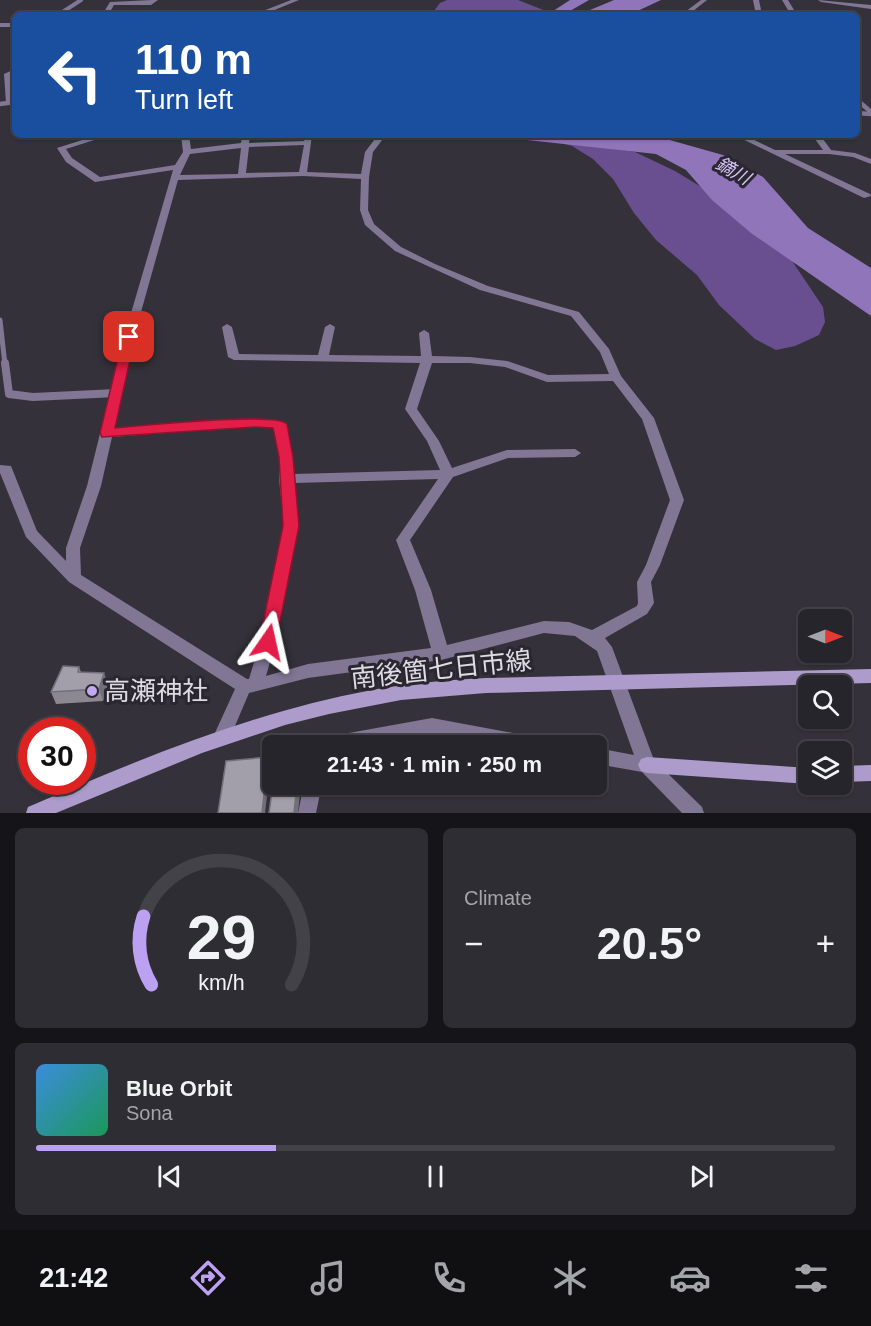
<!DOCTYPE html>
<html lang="en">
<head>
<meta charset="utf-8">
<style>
  body { margin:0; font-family:Arial,"Noto Sans JP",sans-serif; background:#2f2d34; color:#f1f3f6; height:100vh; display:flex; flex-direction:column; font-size:22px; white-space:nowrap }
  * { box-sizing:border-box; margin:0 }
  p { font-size:20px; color:#a4a5a9 }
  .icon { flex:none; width:33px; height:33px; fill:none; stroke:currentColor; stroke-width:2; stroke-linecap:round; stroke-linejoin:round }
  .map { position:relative; height:813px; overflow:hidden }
  .panel { display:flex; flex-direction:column; gap:15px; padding:15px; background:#151418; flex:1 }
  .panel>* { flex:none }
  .hud { position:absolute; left:12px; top:12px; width:848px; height:126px; border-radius:9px; box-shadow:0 2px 4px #0004,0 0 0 2px #434248; background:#1a4fa0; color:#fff; overflow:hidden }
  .needle { width:39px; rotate:90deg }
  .fabs { position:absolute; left:798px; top:609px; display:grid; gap:12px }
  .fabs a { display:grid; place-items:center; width:54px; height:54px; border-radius:9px; background:#27252c; box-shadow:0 2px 4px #0004,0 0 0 2px #434248; font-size:30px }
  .speed { position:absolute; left:18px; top:717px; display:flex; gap:12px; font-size:30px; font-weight:700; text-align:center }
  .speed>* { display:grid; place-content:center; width:78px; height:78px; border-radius:50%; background:#27252c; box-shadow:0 2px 4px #0004,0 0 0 2px #434248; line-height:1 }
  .speed .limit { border:9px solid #d22; background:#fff; color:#111 }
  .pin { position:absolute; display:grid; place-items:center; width:51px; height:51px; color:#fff; margin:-26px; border-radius:12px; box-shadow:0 3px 9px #0006 }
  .me { position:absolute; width:66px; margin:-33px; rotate:11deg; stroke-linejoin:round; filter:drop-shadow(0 0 4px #0008) }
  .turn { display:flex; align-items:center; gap:21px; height:126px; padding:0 24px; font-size:27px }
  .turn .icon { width:78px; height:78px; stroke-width:2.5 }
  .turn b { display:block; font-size:42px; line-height:51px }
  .big { font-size:45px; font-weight:700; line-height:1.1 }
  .panel .tile { flex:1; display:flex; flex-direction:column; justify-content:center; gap:9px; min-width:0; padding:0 21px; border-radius:9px; background:#2f2d34 }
  .panel .dial { align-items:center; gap:0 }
  .dial svg { height:156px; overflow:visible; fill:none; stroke:#434248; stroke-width:7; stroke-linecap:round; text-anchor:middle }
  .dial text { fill:#f1f3f6; stroke:none }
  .song { display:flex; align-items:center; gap:18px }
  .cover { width:72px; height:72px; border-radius:9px; background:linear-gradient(135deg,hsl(210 70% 55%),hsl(150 70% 35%)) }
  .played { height:6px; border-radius:3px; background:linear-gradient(90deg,#bca0f2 30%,#434248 30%) }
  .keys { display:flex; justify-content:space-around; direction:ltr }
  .heat { display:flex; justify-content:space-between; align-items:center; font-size:33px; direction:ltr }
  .panel .tiles { flex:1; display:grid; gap:15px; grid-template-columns:1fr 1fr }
  .tile:last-child { grid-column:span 2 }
  .trip { position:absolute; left:262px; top:735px; width:345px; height:60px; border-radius:9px; background:#27252c; box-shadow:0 2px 4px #0004,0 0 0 2px #434248; font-weight:700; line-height:60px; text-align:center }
  .dock { display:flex; height:96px; justify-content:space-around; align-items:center; background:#100f12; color:#a4a5a9 }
  .dock .icon { width:42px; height:42px }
  .dock .selected { color:#bca0f2 }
  .dock b { font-size:27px; color:#f1f3f6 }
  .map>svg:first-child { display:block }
</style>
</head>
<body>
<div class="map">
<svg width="871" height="813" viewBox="0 0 871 813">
  <rect width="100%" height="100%" fill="#34313a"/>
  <path fill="#6a4f90" d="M447,0H518L546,11L543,15H431L440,3Z
    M540,137L635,152L675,171L747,215L780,243L823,307L825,322L819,335L795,346L776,350L755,339L719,305L697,275L656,240L634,213L613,179L593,159L572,146Z"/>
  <path fill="#9175ba" d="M614,0H661L629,15H578Z
    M506,135H652L723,155L763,177L808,228L871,268V316L751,233L712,200L686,170L656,154L527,140Z"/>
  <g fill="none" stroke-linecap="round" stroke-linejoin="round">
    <path fill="#9175ba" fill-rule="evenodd" d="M570,0H589L563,15H547Z"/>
    <path stroke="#817694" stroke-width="4" d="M58,15L81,0
      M0,25H15"/>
    <path stroke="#817694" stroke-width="4.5" d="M0,104L15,102
      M856,113L871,114
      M157,135H185"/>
    <path stroke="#817694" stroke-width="5" d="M0,320L5,365"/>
    <path stroke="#817694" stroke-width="8" d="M5,363L9,394L33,397L116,393"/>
    <path fill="#817694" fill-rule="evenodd" d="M152,0H158L151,5H114L108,15H102L110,2Z
      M291,0H299L272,11L304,15L266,13L253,15Z
      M701,0H707L688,15H681Z
      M753,0H759L762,15H756Z
      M782,0H788L797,15H791Z
      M818,0L871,5V9L821,2Z
      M127,13L147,15H124Z
      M15,69V73L10,75L14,103L10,105L6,103L4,74Z
      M856,96L871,109V115L856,102Z
      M98,135H110L66,149L72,158L100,177L175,165L183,152L181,135H189L191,149L241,143L242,135H250L249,143L304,141L306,135H312L307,172L361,174L365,152L378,135H386L373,152L369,177L368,210L374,224L401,247L435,264L488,286L579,312L609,349L621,376L654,418L684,500L660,565L651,582L654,603L647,614L605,638L612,647L654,760L702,807L704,813H682L642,772L597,764V748L634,755L597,651L575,636L544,633L441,660L308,678L249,693L229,740L223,743L217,740L214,735L235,689L69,582L26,537L0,473V465L11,466L37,531L66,561V548L87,486L124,337L173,170L95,182L66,162L57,148ZM304,145L299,172L246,173L249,147ZM241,148L238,174L180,175L190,154ZM303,176L361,179L360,210L365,225L395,251L480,290L571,316L600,352L609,374L548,375L507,361L470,357L432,356L429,333L424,330L419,333L421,356L329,355L335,327L330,324L325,327L318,355L239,354L232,327L227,324L222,327L228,357L234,360L420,363L405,409L427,441L440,470L294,474L286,424C273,411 140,427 114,429L134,337L178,180ZM432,363H470L505,367L547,382L613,381L642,419L670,500L646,565L637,582L638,603L637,606L592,630L569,622L544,621L447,645L431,590L410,540L453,477L508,458L575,457L581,453L575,449L507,450L452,468L439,441L417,409ZM255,426L274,427L280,457L279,479L284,526L260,642L249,679H247L81,575L80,548L101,486L112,437ZM438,479L396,540L415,590L431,648L308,664L266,676L276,642L298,526L295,483Z
      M734,135H744L775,150H823L812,135H820L831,150L855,153L871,159V164L853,157L829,154H785L870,194L871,196L864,198Z
      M432,718L540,738L546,740L549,746H495L432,734L367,746H312L315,740L321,738Z
      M304,784H322L316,813H298Z"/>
    <path fill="#ad9bcb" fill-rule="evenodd" d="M871,669V683L486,693L401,700L329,714L285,725L202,753L56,813H26L28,807C140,759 253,712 372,690C410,683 448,680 486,678Z
      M647,757L808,768V784L647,773L641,771L638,765L641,759Z
      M871,765V781L842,782V766Z"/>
  </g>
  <path fill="#8b8892" d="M79,667L81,672L108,684L103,701L56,704L51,692Z"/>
  <path fill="#716f77" d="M104,673L108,684L103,701L99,689Z
    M268,757L270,769L265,813H262Z
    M297,784H301L298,813H294Z"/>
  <path fill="#a29eaa" stroke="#716f77" stroke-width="1.5" d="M63,666L79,667L78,672L104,673L99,689L51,692Z
    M268,757L262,813H218L226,761Z
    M273,784H297L294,813H269Z"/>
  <path fill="#e11d48" stroke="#92132f" stroke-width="1.5" d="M129,333L135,337L115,428C140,426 275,411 287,424L293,457L299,526L275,647L268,649L262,647L259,642L283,526L279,457L273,428L255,427L102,437L100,433L123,337Z"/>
  <circle fill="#c4a7f1" stroke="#2a2730" stroke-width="2" cx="92" cy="691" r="6"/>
  <g text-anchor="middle" stroke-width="6" stroke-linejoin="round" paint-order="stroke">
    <g font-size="18" font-style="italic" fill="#dac5fe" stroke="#2a2730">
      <text transform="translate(733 171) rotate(30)" y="6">鏑川</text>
    </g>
    <g font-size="26" fill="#dedce2" stroke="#2a2730">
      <text transform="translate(441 669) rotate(-6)" y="9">南後箇七日市線</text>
    </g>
    <g font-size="26" fill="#dedce2" stroke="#2a2730" text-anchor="start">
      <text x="104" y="700">高瀬神社</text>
    </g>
  </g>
</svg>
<div class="fabs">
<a><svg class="needle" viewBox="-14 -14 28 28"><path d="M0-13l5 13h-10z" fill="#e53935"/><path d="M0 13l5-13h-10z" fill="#a4a5a9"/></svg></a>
<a><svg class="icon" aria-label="search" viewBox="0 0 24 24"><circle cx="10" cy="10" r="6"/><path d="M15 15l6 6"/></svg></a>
<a><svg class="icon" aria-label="layers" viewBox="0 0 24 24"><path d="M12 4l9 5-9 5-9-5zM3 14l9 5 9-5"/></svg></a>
</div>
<div class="speed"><div class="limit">30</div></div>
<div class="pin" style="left:129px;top:337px;background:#d93025"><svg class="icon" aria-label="arrive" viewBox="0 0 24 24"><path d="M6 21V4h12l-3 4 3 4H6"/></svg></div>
<svg class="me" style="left:268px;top:642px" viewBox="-20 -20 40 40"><path d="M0-17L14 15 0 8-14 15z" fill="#e11d48" stroke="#fff" stroke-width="4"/></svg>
<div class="trip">21:43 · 1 min · 250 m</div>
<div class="hud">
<div class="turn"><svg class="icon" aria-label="left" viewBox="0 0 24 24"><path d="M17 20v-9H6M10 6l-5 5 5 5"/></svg><div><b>110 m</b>Turn left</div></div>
</div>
</div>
<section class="panel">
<div class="tiles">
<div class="tile dial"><svg viewBox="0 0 100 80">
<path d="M14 69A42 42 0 1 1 86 69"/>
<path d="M14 69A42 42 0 0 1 10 34" stroke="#bca0f2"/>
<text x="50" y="56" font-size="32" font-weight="700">29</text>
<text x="50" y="72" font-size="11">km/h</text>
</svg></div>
<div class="tile"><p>Climate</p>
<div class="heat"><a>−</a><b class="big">20.5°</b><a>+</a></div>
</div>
<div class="tile">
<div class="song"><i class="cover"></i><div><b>Blue Orbit</b><p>Sona</p></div></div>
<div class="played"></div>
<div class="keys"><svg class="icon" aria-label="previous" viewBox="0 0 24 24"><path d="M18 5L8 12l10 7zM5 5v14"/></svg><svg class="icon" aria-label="pause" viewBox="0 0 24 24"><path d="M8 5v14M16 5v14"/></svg><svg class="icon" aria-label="next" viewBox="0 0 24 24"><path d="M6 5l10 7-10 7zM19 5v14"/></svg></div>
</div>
</div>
</section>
<nav class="dock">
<b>21:42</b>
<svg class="icon selected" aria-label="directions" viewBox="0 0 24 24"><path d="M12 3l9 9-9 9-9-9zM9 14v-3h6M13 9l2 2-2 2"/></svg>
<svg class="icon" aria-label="music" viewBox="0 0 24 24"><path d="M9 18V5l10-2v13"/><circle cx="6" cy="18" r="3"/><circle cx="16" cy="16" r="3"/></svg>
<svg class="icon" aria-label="phone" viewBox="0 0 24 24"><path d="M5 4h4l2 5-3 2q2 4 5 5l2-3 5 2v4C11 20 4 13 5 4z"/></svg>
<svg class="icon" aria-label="climate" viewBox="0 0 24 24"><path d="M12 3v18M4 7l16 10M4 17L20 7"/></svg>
<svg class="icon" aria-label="car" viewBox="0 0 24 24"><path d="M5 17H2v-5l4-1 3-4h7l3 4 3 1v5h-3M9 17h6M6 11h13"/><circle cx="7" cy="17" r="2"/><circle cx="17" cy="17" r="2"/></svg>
<svg class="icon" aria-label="filters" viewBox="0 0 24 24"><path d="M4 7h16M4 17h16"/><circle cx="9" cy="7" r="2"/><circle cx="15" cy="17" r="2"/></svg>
</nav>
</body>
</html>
